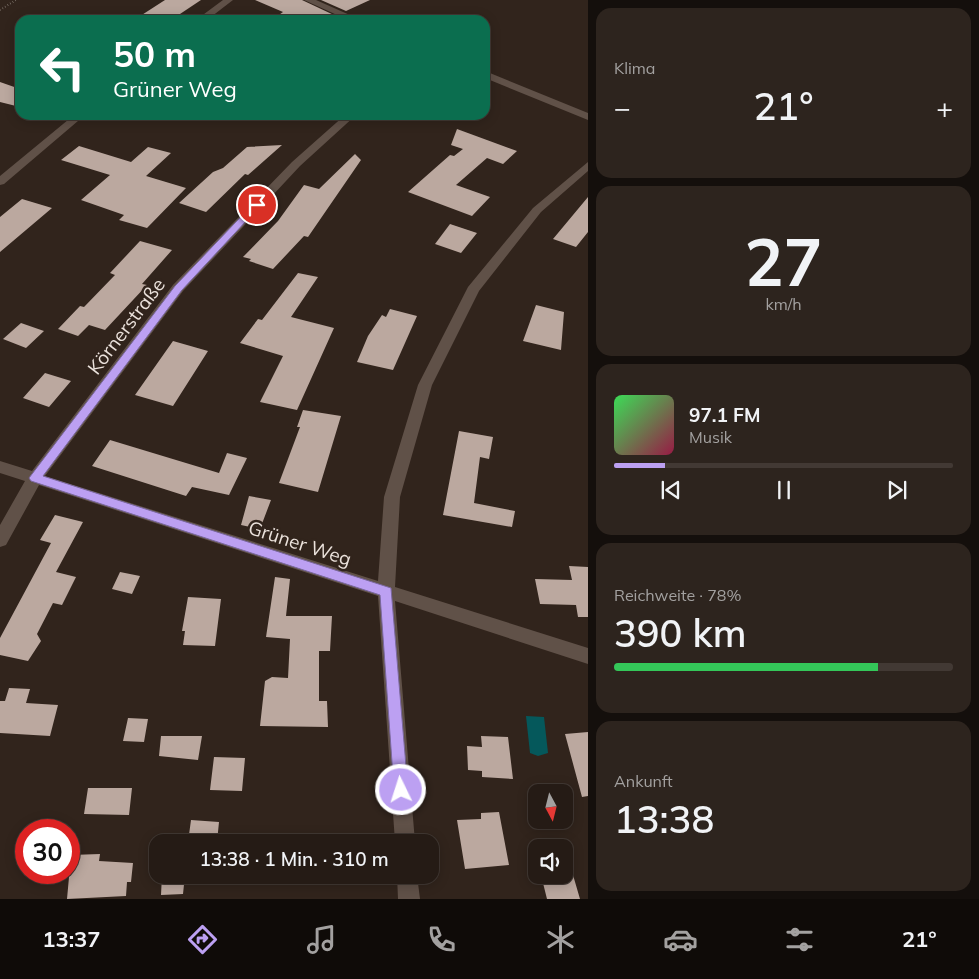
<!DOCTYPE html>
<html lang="de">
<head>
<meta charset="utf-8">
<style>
  body { margin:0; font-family:Mulish,sans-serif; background:#2d241e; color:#f1f3f6; height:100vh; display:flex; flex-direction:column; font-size:19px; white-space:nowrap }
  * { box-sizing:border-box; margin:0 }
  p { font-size:16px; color:#a3a1a0 }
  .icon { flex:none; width:28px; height:28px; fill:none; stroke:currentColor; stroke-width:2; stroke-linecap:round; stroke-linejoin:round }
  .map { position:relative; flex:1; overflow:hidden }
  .panel { display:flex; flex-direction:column; gap:8px; padding:8px; background:#140f0c; width:391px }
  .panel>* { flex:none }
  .banner { position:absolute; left:15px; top:15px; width:475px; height:105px; border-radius:15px; box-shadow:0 2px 12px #0003,0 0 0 1px #423934; background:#0b6e4f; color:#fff; overflow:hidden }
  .needle { width:32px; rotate:173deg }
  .buttons { position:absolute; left:528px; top:784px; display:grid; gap:10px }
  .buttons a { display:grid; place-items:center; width:45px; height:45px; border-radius:10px; background:#251b15; box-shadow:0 2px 12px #0003,0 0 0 1px #423934; font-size:25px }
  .speed { position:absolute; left:15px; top:819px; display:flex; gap:10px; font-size:25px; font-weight:700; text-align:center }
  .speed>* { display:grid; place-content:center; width:65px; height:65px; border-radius:50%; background:#251b15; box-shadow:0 2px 12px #0003,0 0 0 1px #423934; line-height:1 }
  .speed .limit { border:8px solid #d22; background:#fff; color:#111 }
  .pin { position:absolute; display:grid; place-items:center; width:42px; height:42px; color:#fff; margin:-21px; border:2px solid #fff; border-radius:50%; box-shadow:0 1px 5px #0007 }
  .me { position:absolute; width:55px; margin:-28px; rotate:356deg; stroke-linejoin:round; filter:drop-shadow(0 0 4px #0008) }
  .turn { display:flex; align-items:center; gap:18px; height:105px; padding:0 15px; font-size:22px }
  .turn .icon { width:65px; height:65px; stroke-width:2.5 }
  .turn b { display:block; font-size:35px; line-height:42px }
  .big { font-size:38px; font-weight:600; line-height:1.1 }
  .panel .widget { flex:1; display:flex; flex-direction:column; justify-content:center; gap:8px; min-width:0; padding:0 18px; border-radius:15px; background:#2d241e }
  .panel .dial { align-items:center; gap:0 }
  .dial b { font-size:65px; line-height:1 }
  .song { display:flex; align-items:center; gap:15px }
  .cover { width:60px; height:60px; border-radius:8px; background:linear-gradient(135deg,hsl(130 70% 55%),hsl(340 70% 35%)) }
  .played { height:5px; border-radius:2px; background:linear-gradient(90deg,#bca0f2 15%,#423934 15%) }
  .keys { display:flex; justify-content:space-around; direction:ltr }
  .heat { display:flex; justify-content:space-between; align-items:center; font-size:28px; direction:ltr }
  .charge { height:8px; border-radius:4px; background:linear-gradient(90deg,#34c759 78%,#423934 0) }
  .trip { position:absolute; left:149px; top:834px; width:290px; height:50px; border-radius:15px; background:#251b15; box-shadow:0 2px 12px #0003,0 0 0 1px #423934; font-weight:600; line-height:50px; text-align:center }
  .dock { display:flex; height:80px; justify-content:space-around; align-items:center; background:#0f0b08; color:#a3a1a0 }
  .dock .icon { width:35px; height:35px }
  .dock .current { color:#bca0f2 }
  .dock b { font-size:22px; color:#f1f3f6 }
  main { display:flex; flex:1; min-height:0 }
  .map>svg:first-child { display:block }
</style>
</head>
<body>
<main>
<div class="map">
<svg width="588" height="899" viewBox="0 0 588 899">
  <rect width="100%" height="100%" fill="#31241c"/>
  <path fill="#05585b" d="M526,716L544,717L548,753L538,756L530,753Z"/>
  <path fill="#bba89f" d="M165,0H201L171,20H134Z
    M255,0H302L336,16L328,20H272L283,12Z
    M321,0H370L346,11Z
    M0,82L20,89V107L0,102Z
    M457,129L517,151L503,164L487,158L456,185L490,197L472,216L408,192L450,155L454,156L463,149L451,145Z
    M282,145L248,175L245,174L206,212L179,203L213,172L223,168L247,147Z
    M79,146L131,162L148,147L171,153L146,176L186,188L147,228L119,220L124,215L81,200L110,175L61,160Z
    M355,154L361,160L308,237L304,236L273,269L249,261L251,259L243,257L278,221L304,185L319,189Z
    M588,197V232L576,247L553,239Z
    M22,199L52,208L0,252V217Z
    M450,224L477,233L461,253L435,244Z
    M140,241L172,250L142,284L147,285L105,330L89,325L78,336L58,329L80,306L84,307L115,275L110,273Z
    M298,273L318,277L291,317L334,328L297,410L260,402L283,356L240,343L258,319L262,320Z
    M536,305L564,312L561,350L523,341Z
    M390,309L417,316L393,370L357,362L368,336L382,315L386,317Z
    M21,323L44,331L26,348L3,339Z
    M173,341L208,351L173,406L135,395Z
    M45,373L71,381L49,407L23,398Z
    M303,410L341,416L318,492L279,483L300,427H297Z
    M459,431L493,437L489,459L480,457L474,503L515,511L512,527L443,515Z
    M110,440L219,473L227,453L247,458L229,495L192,487L186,496L92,466Z
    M249,496L271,500L260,529L241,525Z
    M55,515L83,522L56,572L76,577L62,605L53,603L37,634L41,641L28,661L0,655V638L51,543L40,540Z
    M569,566L588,567V617H578L576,605L540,604L535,579L572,580Z
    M120,572L140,576L132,594L112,589Z
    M275,577L290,579L286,616H332L330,651H319V701H327L328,727L260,726L265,681L272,677L288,678L290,639L266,637Z
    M188,597L221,599L215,646L183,645L185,631H182Z
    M9,688L30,689L26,703L58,705L50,736L0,733V701H5Z
    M128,718L148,719L144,742L123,741Z
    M588,732V796L582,797L565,734Z
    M161,736H202L198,760L159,756Z
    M481,736L508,737L513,779L482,777V771L468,770L467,746L482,747Z
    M214,757L245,758L242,791L210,790Z
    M88,788H132L129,815L84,814Z
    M499,812L509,865L465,869L457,820L481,819V813Z
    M191,820L219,822L217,842H188Z
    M100,854L99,861L133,863L131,882H127L126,896L67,899L71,855Z
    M162,875H185L183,894L161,895Z
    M541,875H573L580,899H547Z"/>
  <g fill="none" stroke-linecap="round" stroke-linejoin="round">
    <path stroke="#968c85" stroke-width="2" stroke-dasharray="0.5 2.5" stroke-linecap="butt" d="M0,10L16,0"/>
    <path fill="#605148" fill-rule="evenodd" d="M223,0H233L207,20H196Z
      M304,0H316L361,20H348Z
      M485,71L588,113V120L485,78Z
      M74,115H85L4,184L0,185V176Z
      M345,115H356L300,166L183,291L45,476L378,581L384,497L418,385L468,287L533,208L588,162V171L541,212L479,291L432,385L400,497L395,587L588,648V664L395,601L415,842H395L378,596L39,485L6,545L0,547V525L25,481L0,473V461L32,471L173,285L292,162Z
      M397,875H417L420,899H398Z"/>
  </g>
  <path fill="#bca0f2" stroke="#7a689d" d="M254,203L261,205L182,290L43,476L391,588L408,790L406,795L401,797L396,795L394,790L380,595L31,481L29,478L175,286Z"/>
  <g text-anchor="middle" stroke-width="5" stroke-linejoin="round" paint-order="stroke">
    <g font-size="19" fill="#ebe2dc" stroke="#31241c">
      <text transform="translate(126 326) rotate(-53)" y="7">Körnerstraße</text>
      <text transform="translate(300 543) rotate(18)" y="7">Grüner Weg</text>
    </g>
  </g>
</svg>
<div class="buttons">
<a><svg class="needle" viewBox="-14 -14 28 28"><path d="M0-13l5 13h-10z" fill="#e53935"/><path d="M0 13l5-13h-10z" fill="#a3a1a0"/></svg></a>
<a><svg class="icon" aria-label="sound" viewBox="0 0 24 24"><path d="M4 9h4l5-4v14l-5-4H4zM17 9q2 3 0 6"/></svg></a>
</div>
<div class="speed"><div class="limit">30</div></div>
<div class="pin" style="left:257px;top:205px;background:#d93025"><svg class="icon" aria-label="arrive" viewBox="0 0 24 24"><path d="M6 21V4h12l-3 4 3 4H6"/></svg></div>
<svg class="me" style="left:401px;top:790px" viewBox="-20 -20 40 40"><circle r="17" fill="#bca0f2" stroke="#fff" stroke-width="3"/><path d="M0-11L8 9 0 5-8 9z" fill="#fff"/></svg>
<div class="trip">13:38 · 1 Min. · 310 m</div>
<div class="banner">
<div class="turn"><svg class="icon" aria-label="left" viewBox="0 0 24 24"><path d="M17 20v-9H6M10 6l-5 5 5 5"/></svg><div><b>50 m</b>Grüner Weg</div></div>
</div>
</div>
<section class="panel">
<div class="widget"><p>Klima</p>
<div class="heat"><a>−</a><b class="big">21°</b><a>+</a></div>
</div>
<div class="widget dial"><b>27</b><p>km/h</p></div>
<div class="widget">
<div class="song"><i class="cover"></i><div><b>97.1 FM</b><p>Musik</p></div></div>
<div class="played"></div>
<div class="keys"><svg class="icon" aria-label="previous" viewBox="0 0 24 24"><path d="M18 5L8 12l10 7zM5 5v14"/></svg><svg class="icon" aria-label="pause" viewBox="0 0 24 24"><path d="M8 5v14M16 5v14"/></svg><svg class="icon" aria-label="next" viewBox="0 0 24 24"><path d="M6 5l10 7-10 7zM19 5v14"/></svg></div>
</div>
<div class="widget"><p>Reichweite · 78%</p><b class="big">390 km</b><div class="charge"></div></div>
<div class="widget"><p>Ankunft</p><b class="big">13:38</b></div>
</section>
</main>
<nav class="dock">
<b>13:37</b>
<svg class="icon current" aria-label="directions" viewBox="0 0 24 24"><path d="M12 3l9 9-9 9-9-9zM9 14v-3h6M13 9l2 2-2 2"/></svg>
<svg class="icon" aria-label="music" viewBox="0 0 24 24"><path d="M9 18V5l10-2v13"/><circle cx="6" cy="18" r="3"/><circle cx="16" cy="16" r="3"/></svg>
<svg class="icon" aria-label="phone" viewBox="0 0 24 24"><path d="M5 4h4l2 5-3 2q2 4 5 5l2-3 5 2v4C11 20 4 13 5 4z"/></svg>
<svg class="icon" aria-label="climate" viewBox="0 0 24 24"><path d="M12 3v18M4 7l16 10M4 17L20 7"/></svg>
<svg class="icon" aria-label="car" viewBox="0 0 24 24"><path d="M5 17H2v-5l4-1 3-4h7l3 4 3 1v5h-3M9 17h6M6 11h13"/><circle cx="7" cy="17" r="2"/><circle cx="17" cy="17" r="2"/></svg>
<svg class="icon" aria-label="filters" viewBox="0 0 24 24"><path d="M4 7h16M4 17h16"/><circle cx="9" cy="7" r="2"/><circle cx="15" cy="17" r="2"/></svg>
<b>21°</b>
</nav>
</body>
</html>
